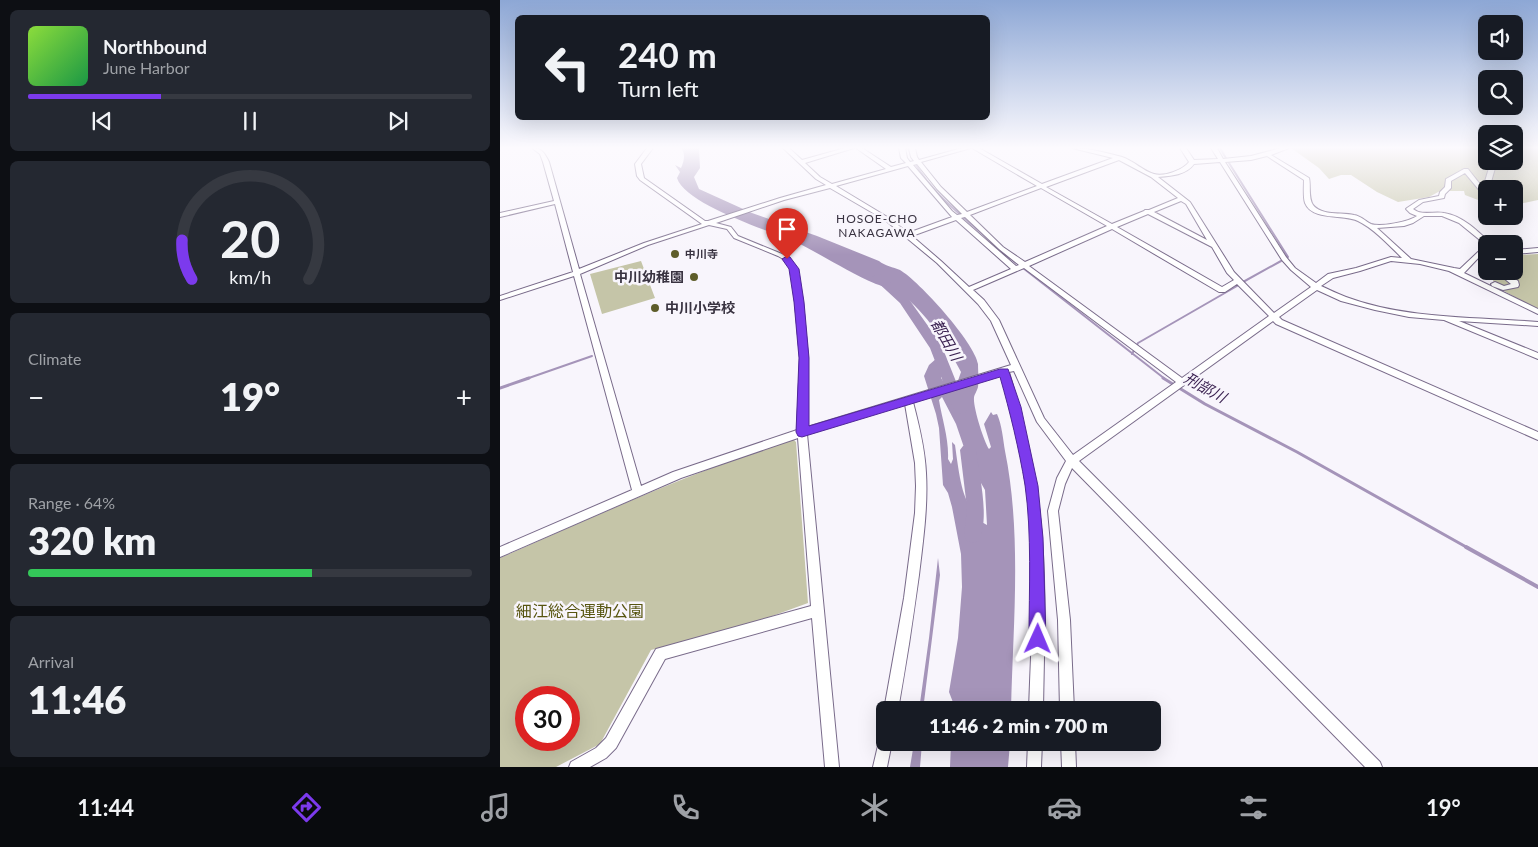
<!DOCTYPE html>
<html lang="en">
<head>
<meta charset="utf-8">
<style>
  body { margin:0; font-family:Lato,"Noto Sans JP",sans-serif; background:#242831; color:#f1f3f6; height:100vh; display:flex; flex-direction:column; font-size:19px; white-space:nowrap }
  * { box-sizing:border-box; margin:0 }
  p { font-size:16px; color:#9ea1a6 }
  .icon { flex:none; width:28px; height:28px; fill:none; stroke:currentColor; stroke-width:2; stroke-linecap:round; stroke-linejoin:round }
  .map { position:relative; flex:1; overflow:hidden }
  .panel { display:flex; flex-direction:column; gap:10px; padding:10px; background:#0d0f14; width:500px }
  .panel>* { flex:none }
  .guide { position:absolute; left:15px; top:15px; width:475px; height:105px; border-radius:8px; box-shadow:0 5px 20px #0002; background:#171b24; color:#f1f3f6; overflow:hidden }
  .controls { position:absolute; left:978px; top:15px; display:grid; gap:10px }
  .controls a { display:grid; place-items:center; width:45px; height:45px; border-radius:8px; background:#171b24; box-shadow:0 5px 20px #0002; font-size:25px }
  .speed { position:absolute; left:15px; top:686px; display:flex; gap:10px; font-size:25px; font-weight:700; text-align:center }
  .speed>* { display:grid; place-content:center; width:65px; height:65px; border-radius:50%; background:#171b24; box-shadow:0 5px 20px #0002; line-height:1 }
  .speed .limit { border:8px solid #d22; background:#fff; color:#111 }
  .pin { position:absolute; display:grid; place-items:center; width:42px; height:42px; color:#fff; margin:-51px -21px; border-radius:50% 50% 50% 0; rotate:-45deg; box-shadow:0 0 5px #0007 }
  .pin .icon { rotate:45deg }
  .me { position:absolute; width:55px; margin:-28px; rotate:1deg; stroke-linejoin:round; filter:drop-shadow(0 0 4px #0008) }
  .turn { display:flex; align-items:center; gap:18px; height:105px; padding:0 20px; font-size:22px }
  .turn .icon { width:65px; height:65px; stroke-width:2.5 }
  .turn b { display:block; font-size:35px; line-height:42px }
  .big { font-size:38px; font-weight:800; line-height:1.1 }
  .panel .card { flex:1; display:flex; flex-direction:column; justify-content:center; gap:8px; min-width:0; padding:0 18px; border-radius:8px; background:#242831 }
  .panel .dial { align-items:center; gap:0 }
  .dial svg { height:130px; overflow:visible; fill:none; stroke:#363941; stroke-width:7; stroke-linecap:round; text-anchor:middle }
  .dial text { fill:#f1f3f6; stroke:none }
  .song { display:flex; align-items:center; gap:15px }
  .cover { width:60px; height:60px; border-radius:8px; background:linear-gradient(135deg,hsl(90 70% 55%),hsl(140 70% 35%)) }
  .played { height:5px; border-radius:2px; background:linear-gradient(90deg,#7c3aed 30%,#363941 30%) }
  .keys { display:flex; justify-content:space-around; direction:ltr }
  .heat { display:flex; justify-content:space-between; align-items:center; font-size:28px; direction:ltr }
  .charge { height:8px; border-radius:4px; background:linear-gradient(90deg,#34c759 64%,#363941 0) }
  .trip { position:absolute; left:376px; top:701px; width:285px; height:50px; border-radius:8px; background:#171b24; box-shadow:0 5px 20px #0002; font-weight:800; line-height:50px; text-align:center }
  .dock { display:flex; height:80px; justify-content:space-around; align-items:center; background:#090b0e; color:#9ea1a6 }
  .dock .icon { width:35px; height:35px }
  .dock .active { color:#7c3aed }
  .dock b { font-size:22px; color:#f1f3f6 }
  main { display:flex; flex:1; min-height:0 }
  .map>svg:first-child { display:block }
</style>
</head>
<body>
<main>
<section class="panel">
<div class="card">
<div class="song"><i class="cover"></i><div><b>Northbound</b><p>June Harbor</p></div></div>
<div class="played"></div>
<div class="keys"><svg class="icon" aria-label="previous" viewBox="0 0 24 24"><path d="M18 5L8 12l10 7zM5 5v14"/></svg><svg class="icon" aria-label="pause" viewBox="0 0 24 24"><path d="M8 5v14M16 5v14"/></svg><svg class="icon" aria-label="next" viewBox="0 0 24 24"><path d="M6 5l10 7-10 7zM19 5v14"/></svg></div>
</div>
<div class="card dial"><svg viewBox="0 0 100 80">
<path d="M14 69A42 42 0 1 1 86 69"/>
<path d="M14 69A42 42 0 0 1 8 45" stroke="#7c3aed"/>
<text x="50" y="56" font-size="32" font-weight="700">20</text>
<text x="50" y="72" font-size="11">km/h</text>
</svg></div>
<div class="card"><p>Climate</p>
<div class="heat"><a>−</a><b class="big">19°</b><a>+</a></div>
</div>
<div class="card"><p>Range · 64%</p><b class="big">320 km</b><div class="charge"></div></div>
<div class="card"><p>Arrival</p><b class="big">11:46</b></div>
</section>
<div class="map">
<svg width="1038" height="767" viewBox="0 0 1038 767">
  <rect width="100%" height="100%" fill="#f8f5fc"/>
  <path fill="#c5c5a8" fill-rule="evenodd" d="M791,148H986V161H1014V148H1038V200L1014,205V189H986V203L965,195L964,191H940L929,197L898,202L877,192L851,175H841L829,179L819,168Z
    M1038,254V310L995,286L992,277L993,271H1014V256L1016,255Z
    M141,261L155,298L102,314L90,274Z
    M293,439L296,442L308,603L253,623L151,650L100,744L56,767H0V558C97,515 192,472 293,439ZM26,698H69V740H26Z"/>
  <path fill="#a594b9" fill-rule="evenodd" d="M181,148H199L200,168L194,177L199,189L252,213L317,236L379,261C385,266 393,267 400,270C419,281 475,343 478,364C478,371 479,381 478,387C477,391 474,395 474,398C473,407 484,442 489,449L491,447L484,424L491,412L493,415L497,414C502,425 503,439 505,451C522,535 513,625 511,710H456L449,692L458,638L462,587L461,554L452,507L448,493L443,485L439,428L436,414L424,376L429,365L437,358L441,369V378L453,395L461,372C448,346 425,311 401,294C394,289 384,287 376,284C350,273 327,258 302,245C275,232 186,206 177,178L180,172L175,165L181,168C184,161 186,154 181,148ZM442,397L456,424L469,462L485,490L487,525L469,515L470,505C461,497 457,458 455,445L452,442L453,459L451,464L448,459C449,439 442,419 439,400Z
    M438,558L440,575L423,710H419L429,638Z
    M414,743H422L420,767H410Z
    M451,743H510L508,767H450Z"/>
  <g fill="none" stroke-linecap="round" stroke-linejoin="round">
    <path stroke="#a594b9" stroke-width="2" d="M408,148C422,187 464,217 494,244
      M720,148L727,160
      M729,163L788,257
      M500,250L665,379
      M743,282L781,261
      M632,354L638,343L737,286
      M26,379L92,356"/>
    <path stroke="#a594b9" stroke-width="3" d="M663,378L705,404L797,452L968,548
      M0,388L29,378"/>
    <path stroke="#a594b9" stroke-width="4" d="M966,547L1038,587"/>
    <path fill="#a594b9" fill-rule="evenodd" d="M378,274L382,275L408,298L441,344L467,409L465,413L460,414L455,413L430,348L400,303L374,279L372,277Z
      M468,444L473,446L476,450C479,475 490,517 479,541L473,543L467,541L464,535L467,508L460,450L463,446Z"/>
    <g stroke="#796b8a" stroke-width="2">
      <path id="minor" d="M32,148C42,148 45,154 49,162L79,269L144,243L202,224L140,180L137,176L135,164L147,148H153L141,164L144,178L205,221H208L280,198L326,185L316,179L283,148H289L302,160L345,148H354L305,163L320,177L332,184L386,169L356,148H362L391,167L406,163L401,158L399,148H405L407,158L410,162L414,161L411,157L409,148H415L417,157L419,160L462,148H471L421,162L441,187L467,212L537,186L472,148H479L542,184L613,158L572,148C589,148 607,153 622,157C634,161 643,171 654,174C664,177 683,170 689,162L680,148H686L694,160L718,159L711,148H717L723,159L751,156L781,148H789L771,155L809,178C811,185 808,198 813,205C822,216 841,212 854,215C861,216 865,221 871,224C881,227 908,222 917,216L910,213L906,209L907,208L919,200L939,196L940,192L945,187L946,179L964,169H968L983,188L989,168L997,161H1002L995,168L989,189H986V193L980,191L965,173L951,181V188L945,194L944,198L923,202L913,209C922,216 934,211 944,213C963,216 978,231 991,244H986V245L959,223L942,216H924L913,223L904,226L877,228L911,259L954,268L960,269L978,252L986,248V252L982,254L964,273L1038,309V314L949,271L920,264L891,261L860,271L833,278L821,286C830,290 838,294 846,297C904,319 977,317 1038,322V326L959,321L1038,353V359L944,320L909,317L875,310L841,301L817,290L779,317L782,320L1038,432V440L776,324L773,321L579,461L880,762L882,767H865L572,468L565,484L558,511L570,620L574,710H560L558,620L548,511L557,478L566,461L537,422L514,371L509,372C523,420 535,467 540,517C547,581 544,646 543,710H529C531,645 536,581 530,516C525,468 514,421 501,375L413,402C419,425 425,449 426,473C428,507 423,541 419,575C413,620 406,665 398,710H385V712L384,710L404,598L415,513L416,486L415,463L405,404L307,434L339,767H325L312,618L165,659L116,748L106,758L90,767H69L71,762L96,748L106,738L156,649L311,606L298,438L181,478L0,557V547L132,490L74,276L0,300V296L73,272L55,204L0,217V213L54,201L43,162L40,154ZM767,156L804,180C804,186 803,197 805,203C812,221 844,214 858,221C873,228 890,246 902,258L891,257L856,268L828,274L816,283L795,268L786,257L725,162L751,160ZM619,160L651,177L678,198L649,210H645L644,211L612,224L546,187ZM720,162L782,260L791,270L811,287L774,313L734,272L690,202L658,177C671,176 686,175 694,164ZM417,164L437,189L462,214L457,215L452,211L413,165ZM408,166L452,217L408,233L389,218L336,186ZM330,188L385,220L437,263L478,304L491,321L511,365L307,427L308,358L303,302L297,269L289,258L282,254L238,236L231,227L216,223L284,200ZM541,188L607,226L525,262L503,247L470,215ZM681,201L686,204L707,240L654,212ZM648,214L712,247L727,273L734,280L722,287L617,227ZM465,217L499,249L519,265L516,266L461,218ZM456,220L511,269L469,287L441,261L412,236ZM209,225L227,229L234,238L278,256L285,260L291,269L295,302L300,358L297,430L173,472L141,486L80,274L148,245ZM612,229L719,292H725L737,284L769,316L682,378L529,266ZM524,268L676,382L573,455L544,418L499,320L484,300L473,290Z
        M1038,248V252L1014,254V250Z
        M995,271H1003L1018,281L1019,285L1018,287L1003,290L992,286L991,284L995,282L1004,286L1011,284Z
        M385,735V742H392L387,767H373L380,737Z
        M528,742H542L541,767H527Z
        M561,742H575L576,767H562Z"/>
    </g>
    <use href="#minor" fill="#fff" fill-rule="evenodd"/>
  </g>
  <linearGradient id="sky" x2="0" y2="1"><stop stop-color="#8da7d5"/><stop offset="0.58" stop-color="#fcfafe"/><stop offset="1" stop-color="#fcfafe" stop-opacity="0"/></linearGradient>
  <rect width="1038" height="255" fill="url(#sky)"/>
  <path fill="#7c3aed" stroke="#51269a" d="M287,256L290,257L299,269L304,302L309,358V426L500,369H508L521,407L538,486L543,538L546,639L543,644L538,647L532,644L529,639C529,588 532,535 525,485C519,449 510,412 500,377L302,437L298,436L296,432L299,358L294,302L289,269L282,259Z"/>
  <g fill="#5e5d2a" stroke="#f8f5fc" stroke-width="2">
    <circle cx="175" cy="254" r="5"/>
    <circle cx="194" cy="277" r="5"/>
    <circle cx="155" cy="308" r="5"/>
  </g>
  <g text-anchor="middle" stroke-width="5" stroke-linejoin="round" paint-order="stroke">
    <g font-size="11" font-weight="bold" fill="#393341" stroke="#f8f5fc" text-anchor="start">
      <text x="185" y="258">中川寺</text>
    </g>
    <g font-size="12" letter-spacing="1" fill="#393341" stroke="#f8f5fc">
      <text x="377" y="223">HOSOE-CHO<tspan x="377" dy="14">NAKAGAWA</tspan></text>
    </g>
    <g font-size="14" font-weight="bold" fill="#393341" stroke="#f8f5fc" text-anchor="end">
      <text x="184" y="282">中川幼稚園</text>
      <text x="165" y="313" text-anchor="start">中川小学校</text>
    </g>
    <g font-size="15" font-style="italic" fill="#371e4e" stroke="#f8f5fc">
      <text transform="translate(446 340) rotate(60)" y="5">都田川</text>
      <text transform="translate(705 388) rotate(29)" y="5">刑部川</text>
    </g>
    <g font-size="16" fill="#575510" stroke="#f8f5fc">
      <text x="80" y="617">細江総合運動公園</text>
    </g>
  </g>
</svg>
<div class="controls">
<a><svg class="icon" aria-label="sound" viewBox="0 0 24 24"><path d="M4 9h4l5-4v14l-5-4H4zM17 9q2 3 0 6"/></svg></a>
<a><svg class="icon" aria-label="search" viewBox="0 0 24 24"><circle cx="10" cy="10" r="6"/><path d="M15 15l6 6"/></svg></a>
<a><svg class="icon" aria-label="layers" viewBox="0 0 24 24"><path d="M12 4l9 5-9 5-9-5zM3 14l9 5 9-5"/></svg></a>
<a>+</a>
<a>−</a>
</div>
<div class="speed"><div class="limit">30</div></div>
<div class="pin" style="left:287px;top:259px;background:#d93025"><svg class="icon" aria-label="arrive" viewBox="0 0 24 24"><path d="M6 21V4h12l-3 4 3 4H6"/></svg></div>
<svg class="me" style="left:538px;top:639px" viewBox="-20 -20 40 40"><path d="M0-17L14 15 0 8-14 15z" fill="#7c3aed" stroke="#fff" stroke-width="4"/></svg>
<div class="trip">11:46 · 2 min · 700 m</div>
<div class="guide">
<div class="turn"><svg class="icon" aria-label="left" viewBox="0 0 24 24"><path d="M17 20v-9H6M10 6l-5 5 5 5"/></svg><div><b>240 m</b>Turn left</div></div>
</div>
</div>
</main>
<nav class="dock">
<b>11:44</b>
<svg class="icon active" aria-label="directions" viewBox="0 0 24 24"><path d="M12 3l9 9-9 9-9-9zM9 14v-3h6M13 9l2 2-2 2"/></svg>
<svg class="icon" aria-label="music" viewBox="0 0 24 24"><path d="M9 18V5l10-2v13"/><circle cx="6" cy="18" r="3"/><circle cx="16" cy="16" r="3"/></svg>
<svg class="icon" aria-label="phone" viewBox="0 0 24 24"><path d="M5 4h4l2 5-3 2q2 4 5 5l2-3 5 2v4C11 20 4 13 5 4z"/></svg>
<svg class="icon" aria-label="climate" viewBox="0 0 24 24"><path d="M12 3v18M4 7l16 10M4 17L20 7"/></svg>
<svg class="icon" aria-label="car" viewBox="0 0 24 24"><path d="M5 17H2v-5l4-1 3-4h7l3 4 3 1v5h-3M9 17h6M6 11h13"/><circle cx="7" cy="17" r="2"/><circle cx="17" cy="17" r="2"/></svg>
<svg class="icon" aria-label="filters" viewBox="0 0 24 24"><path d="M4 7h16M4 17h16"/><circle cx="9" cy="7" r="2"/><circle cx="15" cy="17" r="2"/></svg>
<b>19°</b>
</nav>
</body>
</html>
